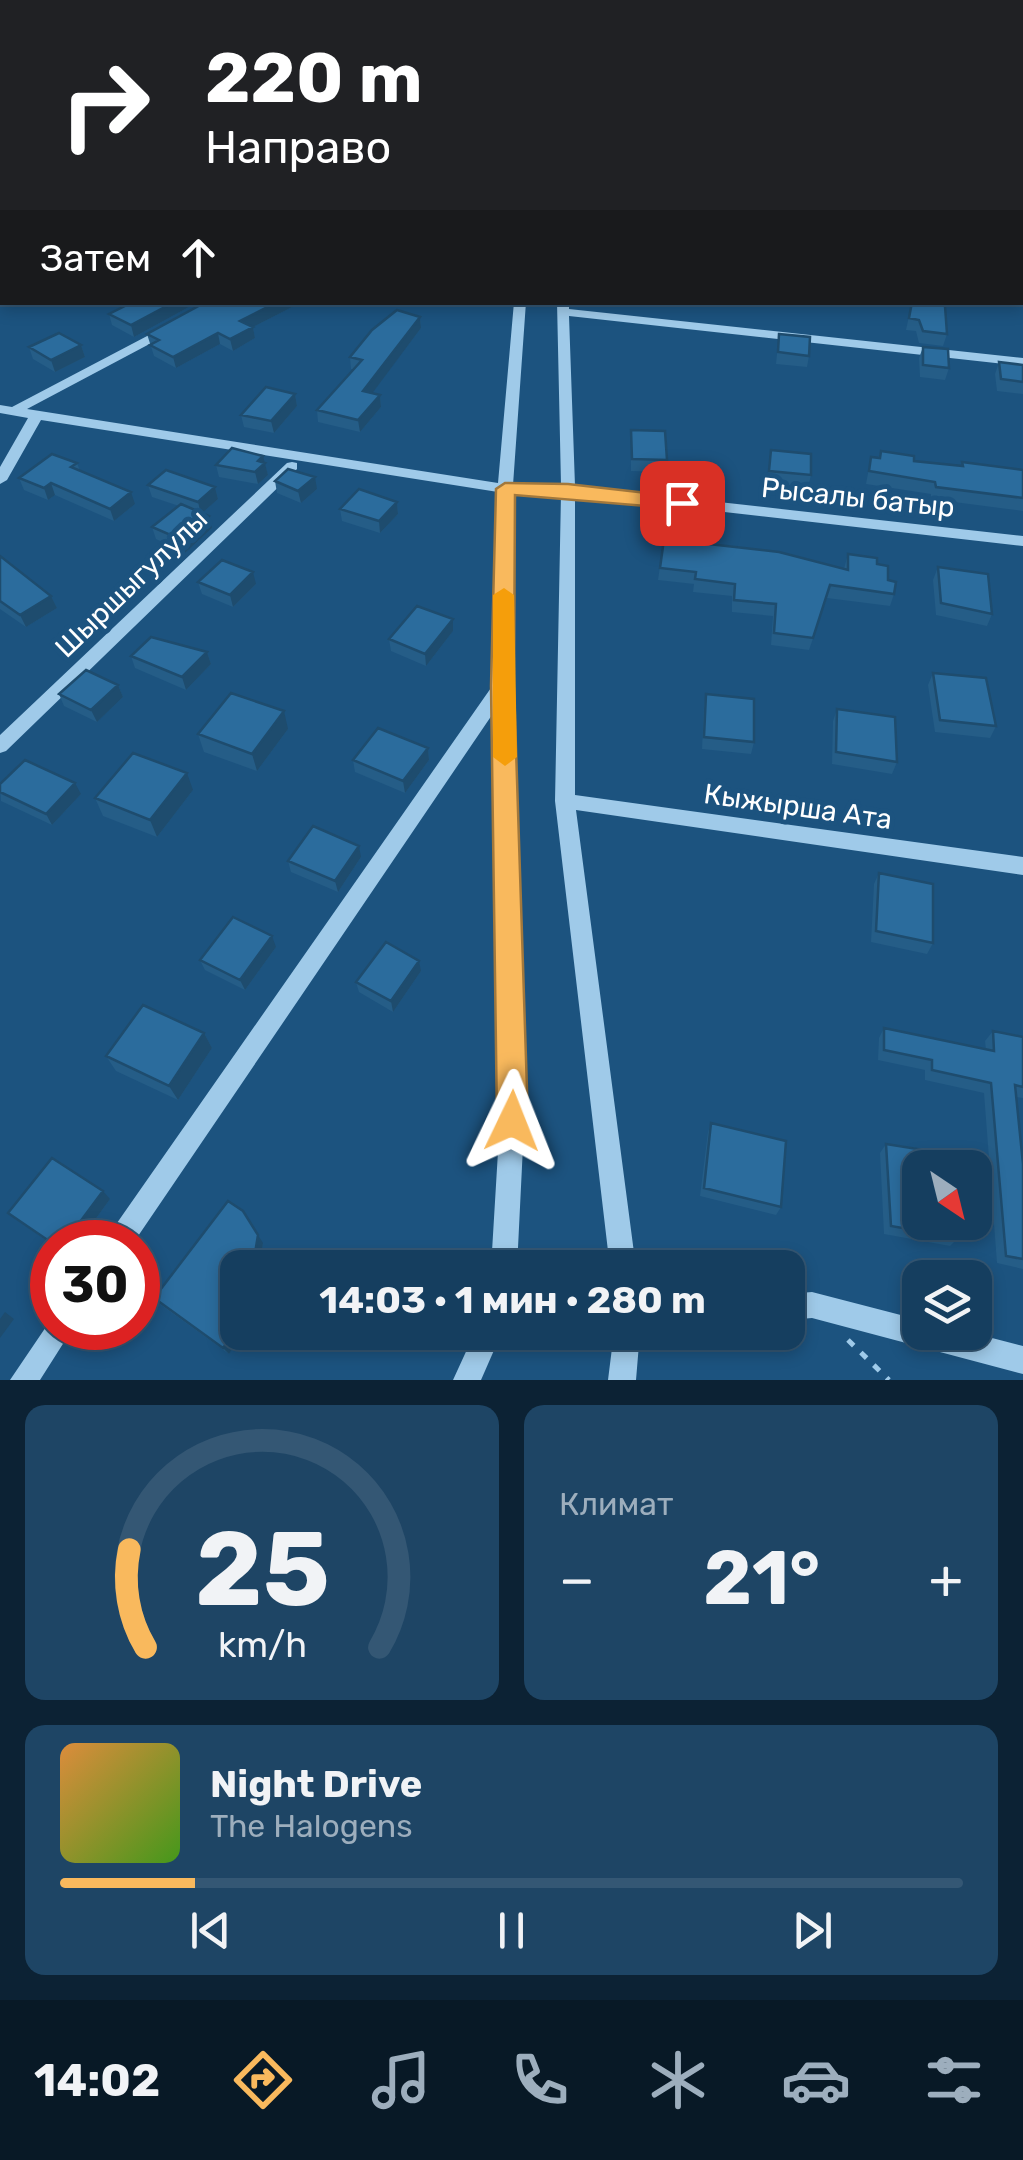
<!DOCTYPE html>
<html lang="ru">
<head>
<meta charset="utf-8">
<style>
  body { margin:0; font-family:Rubik,sans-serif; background:#1e4565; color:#f1f3f6; height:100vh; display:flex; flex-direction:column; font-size:38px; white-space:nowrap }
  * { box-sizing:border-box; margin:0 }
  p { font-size:32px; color:#9daebd }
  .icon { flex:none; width:55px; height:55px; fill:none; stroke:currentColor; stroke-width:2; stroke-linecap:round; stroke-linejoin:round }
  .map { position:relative; height:1380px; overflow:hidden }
  .sheet { display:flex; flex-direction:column; gap:25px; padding:25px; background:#0c2234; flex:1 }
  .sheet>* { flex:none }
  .banner { position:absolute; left:0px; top:0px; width:1025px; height:305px; box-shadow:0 5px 15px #0003,0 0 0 2px #345774; background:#202124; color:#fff; overflow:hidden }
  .needle { width:65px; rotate:145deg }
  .fabs { position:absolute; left:902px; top:1150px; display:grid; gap:20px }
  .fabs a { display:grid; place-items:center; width:90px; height:90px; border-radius:20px; background:#153e5f; box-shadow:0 5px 15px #0003,0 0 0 2px #345774; font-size:50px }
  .speed { position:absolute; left:30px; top:1220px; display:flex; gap:20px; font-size:50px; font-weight:700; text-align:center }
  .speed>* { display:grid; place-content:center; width:130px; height:130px; border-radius:50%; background:#153e5f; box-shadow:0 5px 15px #0003,0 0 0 2px #345774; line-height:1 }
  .speed .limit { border:15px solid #d22; background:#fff; color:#111 }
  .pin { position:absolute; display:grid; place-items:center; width:85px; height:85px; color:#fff; margin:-42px; border-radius:20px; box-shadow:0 5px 15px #0006 }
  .me { position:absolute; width:110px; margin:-55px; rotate:2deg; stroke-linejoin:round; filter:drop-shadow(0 0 8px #0008) }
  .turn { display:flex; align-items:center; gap:35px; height:210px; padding:0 40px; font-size:45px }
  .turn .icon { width:130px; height:130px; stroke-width:2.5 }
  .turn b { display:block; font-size:70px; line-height:85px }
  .then { display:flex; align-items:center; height:95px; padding:0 40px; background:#0003; gap:20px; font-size:38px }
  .big { font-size:75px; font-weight:700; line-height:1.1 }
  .sheet .tile { flex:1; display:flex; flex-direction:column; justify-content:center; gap:15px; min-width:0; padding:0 35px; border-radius:20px; background:#1e4565 }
  .sheet .dial { align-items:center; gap:0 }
  .dial svg { height:260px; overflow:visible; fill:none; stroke:#345774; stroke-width:7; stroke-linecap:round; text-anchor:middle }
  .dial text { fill:#f1f3f6; stroke:none }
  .song { display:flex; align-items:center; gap:30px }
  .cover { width:120px; height:120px; border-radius:15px; background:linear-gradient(135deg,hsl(30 70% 55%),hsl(100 70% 35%)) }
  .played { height:10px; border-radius:5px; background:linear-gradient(90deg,#f9b95d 15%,#345774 15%) }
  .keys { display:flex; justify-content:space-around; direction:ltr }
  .heat { display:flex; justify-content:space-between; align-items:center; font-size:55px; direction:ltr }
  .sheet .tiles { flex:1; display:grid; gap:25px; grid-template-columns:1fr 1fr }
  .tile:last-child { grid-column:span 2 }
  .trip { position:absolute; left:220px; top:1250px; width:585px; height:100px; border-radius:20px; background:#153e5f; box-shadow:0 5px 15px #0003,0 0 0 2px #345774; font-weight:700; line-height:100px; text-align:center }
  .tab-bar { display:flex; height:160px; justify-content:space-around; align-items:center; background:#081926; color:#9daebd }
  .tab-bar .icon { width:70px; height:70px }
  .tab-bar .on { color:#f9b95d }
  .tab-bar b { font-size:45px; color:#f1f3f6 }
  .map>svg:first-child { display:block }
</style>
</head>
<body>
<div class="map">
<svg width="1023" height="1380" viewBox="0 0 1023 1380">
  <rect width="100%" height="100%" fill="#1c537f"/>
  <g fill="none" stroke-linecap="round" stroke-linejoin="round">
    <path stroke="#9fcae9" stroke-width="5" stroke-dasharray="8 10" stroke-linecap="butt" d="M848,1340L889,1380"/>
    <path fill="#9fcae9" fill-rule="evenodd" d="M558,0H566V2H559Z
      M1022,29H1023V33H1022Z
      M1022,87H1023V93H1022Z
      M1022,146H1023V152H1022Z
      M1022,240H1023V246H1022Z
      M514,302H526L513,485H561L557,302H569V309L1023,358V366L569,316L575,486L1023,536V546L575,495V795L1023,857V875L576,810L636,1268H610L555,801L561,494H512L511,686L526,1085L517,1268H491L502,1085L494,712L134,1242H106L110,1233L493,685L498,492L41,420L7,480L0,484V467L28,418L0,413V405L12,407L170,324L176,328L174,331L27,409L498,483Z
      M292,462L297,463V469L6,751L0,753V735L287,463Z
      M812,1292L920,1320V1332H969L1023,1346V1374L812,1318L788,1320V1294Z
      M52,1318V1328H73L40,1380H10Z
      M475,1332H502L481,1380H453Z
      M614,1332H640L636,1380H608Z"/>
  </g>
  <path fill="#255d87" d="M133,302H198L134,337L112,325L109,314Z
    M206,302H302L253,327L255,338L233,351L220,344L176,368L154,356L147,334Z
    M912,302L947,334L943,346L919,343L916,331L906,330Z
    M420,317L421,328L372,393L380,395L381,407L360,432L318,422L317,410L354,369H351L350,357Z
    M779,334L809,356L807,367L776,364Z
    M81,345L85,357L55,372L33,359L29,347Z
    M923,347L949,368L945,380L920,377L919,358Z
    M999,362L1023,365V394L997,391L995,374Z
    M295,394L297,406L274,433L244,427L241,415Z
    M631,430L667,460L666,472L631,471Z
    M771,450L811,475L808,487L767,483Z
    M881,451L914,461L961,466L962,462L1023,470V511L931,499V494L866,484L871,457L878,458Z
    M264,462L268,475L258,484L219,477L216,465Z
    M77,463L80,471L135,504L114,521L55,495L48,500L24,490L19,478Z
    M275,481L317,489L301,503L277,493Z
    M148,485L215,487L218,499L202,513L212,528L185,553L156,539L152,527L179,506L152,497Z
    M397,502L398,514L380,533L342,521L340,509Z
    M664,539L844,569L848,554L877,564L888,580L894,594L890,606L827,598L809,650L771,645L773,616L732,612V596L693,592L694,584L658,580Z
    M0,556L51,596L57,608L26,627L0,609Z
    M938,567L992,614L987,626L936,615L933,580Z
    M198,582L256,584L233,607L202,594Z
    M453,631L426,666L391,651L389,639Z
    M207,652L211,664L186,690L135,668L131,656Z
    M933,673L996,726L990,738L935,732L928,685Z
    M118,685L123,697L97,722L64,706L59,694Z
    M706,694L754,742L751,754L702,749L704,706Z
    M837,709L897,762L892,774L832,764L833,721Z
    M288,729L257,771L204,752L198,734Z
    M428,748L429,760L405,793L355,772L353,760Z
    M0,784L81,794L52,825L1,801Z
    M193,790L157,837L103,816L95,798Z
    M361,857L338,892L291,872L288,861Z
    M879,873L933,943L927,954L871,942L874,884Z
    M276,947L245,990L205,970L200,960Z
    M421,971L393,1012L359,992L356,982Z
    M884,1028L986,1050L985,1041L993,1031L1023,1037V1098L1016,1097L1023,1164V1269L997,1263L984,1093L925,1080V1070L878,1060L879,1038Z
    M204,1033L212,1048L178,1100L116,1071L106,1056Z
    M711,1123L781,1207L776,1215L700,1196L708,1132Z
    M886,1144L958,1238L950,1246L884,1234L880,1153Z
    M110,1199L79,1242H52V1245L8,1213Z
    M263,1243L260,1259L238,1332H244L229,1354L161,1305L154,1298Z"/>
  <path fill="#1e4c6e" d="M104,0H121L117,2H100Z
    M174,302H198L134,337L131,325Z
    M277,302H302L253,327L255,338L233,351L230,339L240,321Z
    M420,317L421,328L365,403L363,391Z
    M218,333L220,344L176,368L173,357Z
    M81,345L85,357L55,372L51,360Z
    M295,394L297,406L274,433L271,421Z
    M380,395L381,407L360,432L358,420Z
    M263,456L268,475L258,484L255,472L258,461Z
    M315,477L317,489L301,503L298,491Z
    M51,483L55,495L48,500L44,488Z
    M215,487L218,499L201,514L198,502Z
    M131,492L135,504L114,521L110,509Z
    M397,502L398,514L380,533L379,521Z
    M209,516L212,528L185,553L182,540Z
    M253,572L256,584L233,607L230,595Z
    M51,596L57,608L26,627L20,615Z
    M453,619V631L426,666L425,654Z
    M207,652L211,664L186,690L182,677Z
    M118,685L123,697L97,722L91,710Z
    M284,711L288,729L257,771L252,754Z
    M428,748L429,760L405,793L403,781Z
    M187,773L193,790L157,837L150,820Z
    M75,783L81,794L52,825L46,814Z
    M359,846L361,857L338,892L335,881Z
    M272,936L276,947L245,990L240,980Z
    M419,961L421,971L393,1012L391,1001Z
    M204,1033L212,1048L178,1100L169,1086Z
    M103,1191L110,1199L79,1242H65Z
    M258,1235L263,1243L260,1261L255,1253Z
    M5,1312L14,1319L0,1338V1319Z
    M238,1328V1332H244L229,1354L223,1348Z"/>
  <path fill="#2b6c9d" stroke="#1e4c6e" stroke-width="2.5" d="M0,0H104L100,2H2V30H0Z
    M196,0H304L301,2H192Z
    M364,0H480L479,2H361Z
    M630,0H661L659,2Z
    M772,0H932V2H771Z
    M1001,0H1023V12L1022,2H1001Z
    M0,118H2V154L0,155L1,127H0Z
    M133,302H174L131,325L109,314Z
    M206,302H277L240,321L253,327L230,339L218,333L173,357L150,345L159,340L147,334Z
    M912,302L945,306L947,334L923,331L919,320L909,318Z
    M397,310L420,317L363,391L380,395L358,420L317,410L362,360L350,357L372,330Z
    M59,333L81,345L51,360L29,347Z
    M779,334L810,337L809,356L778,352Z
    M923,347L948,349L949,368L923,365Z
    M999,362L1023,365V382L1001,379Z
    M266,387L295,394L271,421L241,415Z
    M631,430L665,431L667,460L632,459Z
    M232,448L263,456L258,461L265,463L255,472L216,465Z
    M771,450L811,454V475L769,471Z
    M881,451L914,456V461L963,466L962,462L1023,470V498L936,487L935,482L869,471L871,457L880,458Z
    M52,454L77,463L71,467L131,492L110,509L51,483L44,488L19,478Z
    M288,469L315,477L298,491L275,481Z
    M166,470L215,487L198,502L148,485Z
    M359,489L397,502L379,521L340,509Z
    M181,504L209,516L182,540L152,527Z
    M664,539L779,552L848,570V554L877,558V564L888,566V580L896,582L894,594L830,585L813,638L774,633L776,604L734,600L735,584L695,579L696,572L660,568Z
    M0,556L51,596L20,615L0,601Z
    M222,560L253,572L230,595L198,582Z
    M938,567L988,574L992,614L941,603Z
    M417,606L453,619L425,654L389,639Z
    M151,637L207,652L182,677L131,656Z
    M86,670L118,685L91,710L59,694Z
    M933,673L986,678L996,726L940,720Z
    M231,693L284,711L252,754L198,734Z
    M706,694L754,699V742L704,737Z
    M837,709L895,717L897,762L836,752Z
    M378,728L428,748L403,781L353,760Z
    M133,753L187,773L150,820L95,798Z
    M25,760L75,783L46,814L0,792V784Z
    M313,826L359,846L335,881L288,861Z
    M879,873L933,884V943L876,931Z
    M233,917L272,936L240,980L200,960Z
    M386,942L419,961L391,1001L356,982Z
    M143,1005L204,1033L169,1086L106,1056Z
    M884,1028L994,1051L993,1031L1023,1037V1087L1015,1085L1023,1164V1259L1006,1256L991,1083L932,1070V1060L884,1050Z
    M711,1123L786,1141L781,1207L704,1188Z
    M886,1144L949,1154L951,1168H920V1222H956L958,1238L891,1226Z
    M52,1158L103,1191L65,1242L52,1243L8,1213Z
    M228,1201L243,1211L258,1235L255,1253L264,1263L261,1268H238V1328L223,1348L154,1298Z"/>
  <path fill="#f9b95d" stroke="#a2783c" stroke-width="2.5" d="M505,483L568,484L682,497L691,503L682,509L515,495L514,686L528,1121L523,1132L512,1137L501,1132L497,1121L491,686L496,489Z"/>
  <path fill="#f59e0b" d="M504,588L514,595L517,757L505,766L493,757V595Z"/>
  <g text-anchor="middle" stroke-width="10" stroke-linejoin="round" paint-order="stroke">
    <g font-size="28" fill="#fff" stroke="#1c537f">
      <text transform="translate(858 497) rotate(6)" y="10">Рысалы батыр</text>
      <text transform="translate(131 583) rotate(-44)" y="10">Шыршыгулулы</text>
      <text transform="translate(798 806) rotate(8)" y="10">Кыжырша Ата</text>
    </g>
  </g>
</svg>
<div class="fabs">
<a><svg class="needle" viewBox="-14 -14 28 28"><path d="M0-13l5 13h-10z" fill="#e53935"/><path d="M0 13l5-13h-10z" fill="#9daebd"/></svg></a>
<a><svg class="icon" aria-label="layers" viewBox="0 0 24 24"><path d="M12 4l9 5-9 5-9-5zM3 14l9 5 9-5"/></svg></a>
</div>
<div class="speed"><div class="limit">30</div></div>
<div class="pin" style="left:682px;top:503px;background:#d93025"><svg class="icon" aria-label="arrive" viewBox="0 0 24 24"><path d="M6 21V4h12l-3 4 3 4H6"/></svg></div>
<svg class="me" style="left:512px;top:1121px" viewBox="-20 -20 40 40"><path d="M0-17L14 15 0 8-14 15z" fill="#f9b95d" stroke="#fff" stroke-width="4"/></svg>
<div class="trip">14:03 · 1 мин · 280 m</div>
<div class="banner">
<div class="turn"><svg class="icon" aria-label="right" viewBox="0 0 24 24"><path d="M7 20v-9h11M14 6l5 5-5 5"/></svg><div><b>220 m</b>Направо</div></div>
<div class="then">Затем<svg class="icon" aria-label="ahead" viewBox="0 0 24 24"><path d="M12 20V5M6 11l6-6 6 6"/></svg></div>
</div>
</div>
<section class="sheet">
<div class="tiles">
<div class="tile dial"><svg viewBox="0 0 100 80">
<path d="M14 69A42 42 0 1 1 86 69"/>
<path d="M14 69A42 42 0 0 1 9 39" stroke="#f9b95d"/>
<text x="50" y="56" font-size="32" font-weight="700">25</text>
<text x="50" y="72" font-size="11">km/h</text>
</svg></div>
<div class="tile"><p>Климат</p>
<div class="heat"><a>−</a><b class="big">21°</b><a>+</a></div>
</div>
<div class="tile">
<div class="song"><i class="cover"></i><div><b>Night Drive</b><p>The Halogens</p></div></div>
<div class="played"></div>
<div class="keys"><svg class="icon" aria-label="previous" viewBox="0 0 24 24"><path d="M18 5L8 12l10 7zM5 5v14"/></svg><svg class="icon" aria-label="pause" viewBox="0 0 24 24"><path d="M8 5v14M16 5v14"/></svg><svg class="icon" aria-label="next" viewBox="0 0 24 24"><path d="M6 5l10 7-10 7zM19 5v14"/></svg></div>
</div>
</div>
</section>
<nav class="tab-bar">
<b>14:02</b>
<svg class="icon on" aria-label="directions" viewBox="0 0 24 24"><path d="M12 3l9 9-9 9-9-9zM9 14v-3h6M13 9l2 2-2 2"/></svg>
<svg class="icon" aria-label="music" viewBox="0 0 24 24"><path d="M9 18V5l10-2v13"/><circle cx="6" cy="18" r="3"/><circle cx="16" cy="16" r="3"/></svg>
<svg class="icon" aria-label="phone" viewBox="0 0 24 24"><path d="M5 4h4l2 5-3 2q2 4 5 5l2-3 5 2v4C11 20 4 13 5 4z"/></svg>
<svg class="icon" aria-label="climate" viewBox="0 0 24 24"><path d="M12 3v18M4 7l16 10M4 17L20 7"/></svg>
<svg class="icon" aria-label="car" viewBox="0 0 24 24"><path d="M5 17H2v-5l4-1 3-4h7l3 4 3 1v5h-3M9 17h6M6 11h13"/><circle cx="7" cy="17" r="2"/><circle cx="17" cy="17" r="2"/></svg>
<svg class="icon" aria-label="filters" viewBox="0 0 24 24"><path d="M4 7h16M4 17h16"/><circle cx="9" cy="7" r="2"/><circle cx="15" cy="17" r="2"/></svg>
</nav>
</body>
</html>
